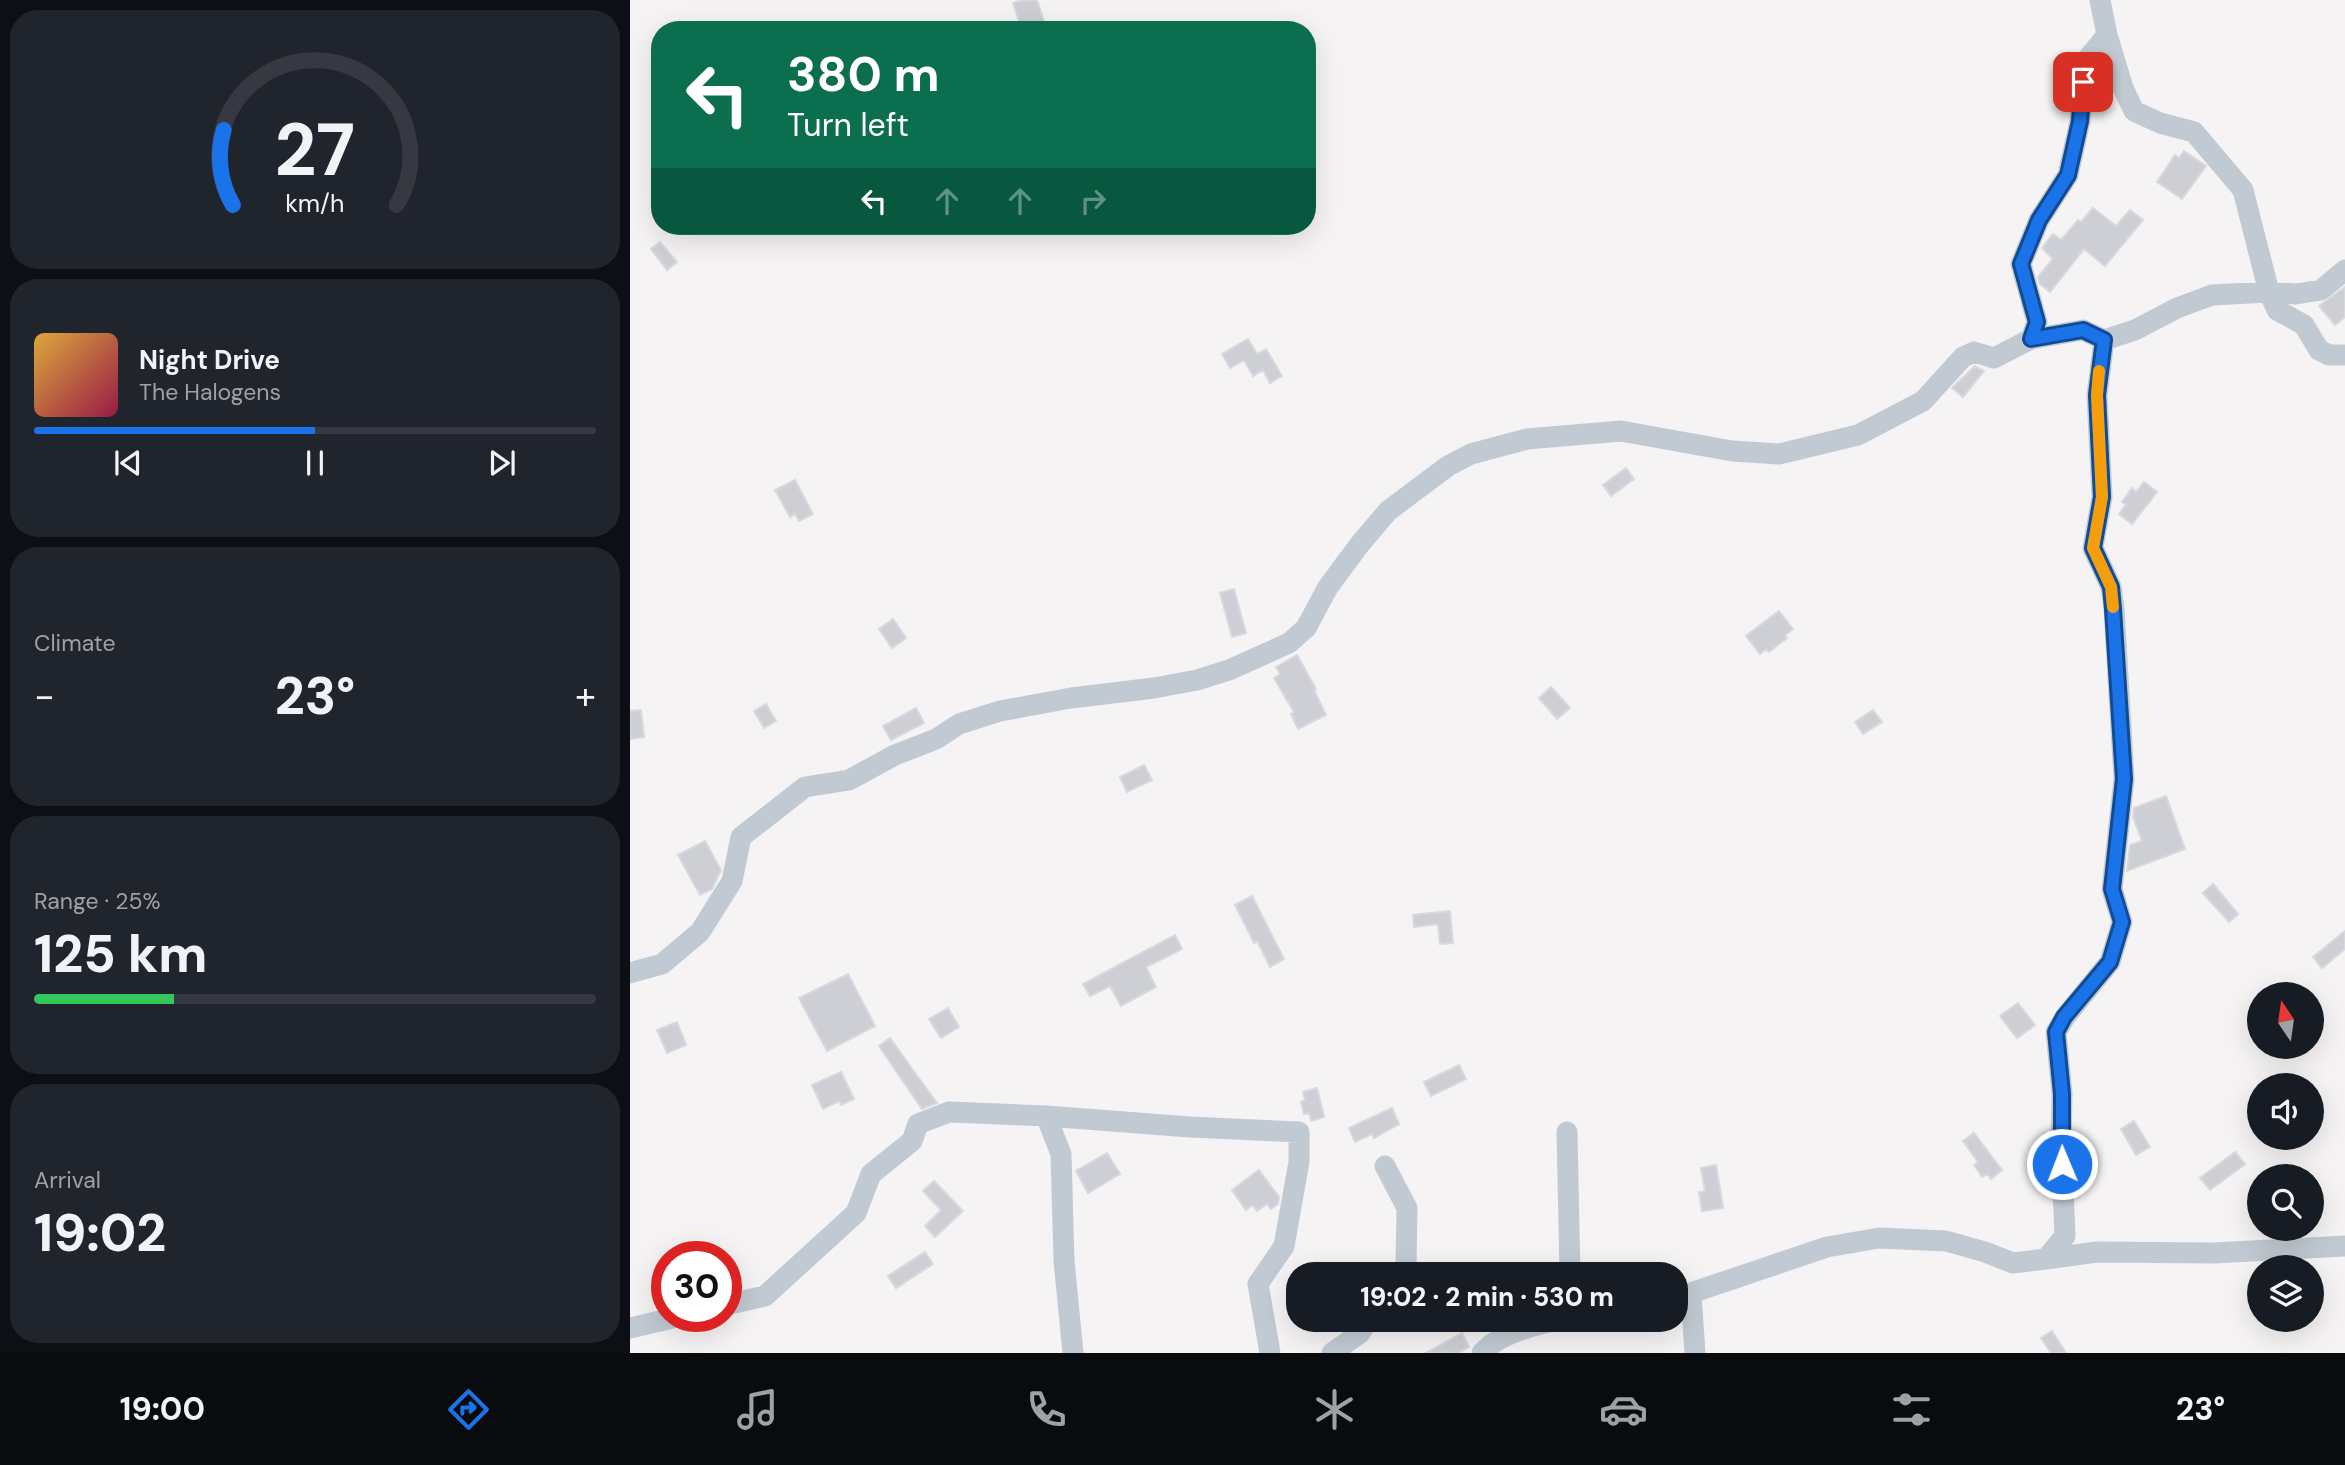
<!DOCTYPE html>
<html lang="en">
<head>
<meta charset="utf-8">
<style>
  body { margin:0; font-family:"DM Sans",sans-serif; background:#20242c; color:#f1f3f6; height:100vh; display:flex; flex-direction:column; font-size:26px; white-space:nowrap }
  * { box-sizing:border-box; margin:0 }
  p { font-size:23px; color:#9ea1a6 }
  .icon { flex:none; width:38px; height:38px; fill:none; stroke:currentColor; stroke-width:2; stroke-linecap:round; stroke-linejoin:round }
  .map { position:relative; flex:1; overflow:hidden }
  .sheet { display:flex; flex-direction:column; gap:10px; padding:10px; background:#0d0f14; width:630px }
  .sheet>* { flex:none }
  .guide { position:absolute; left:21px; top:21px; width:665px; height:214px; border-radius:28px; box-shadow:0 7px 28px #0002; background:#0b6e4f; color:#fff; overflow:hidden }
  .needle { width:46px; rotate:347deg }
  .controls { position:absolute; left:1617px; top:982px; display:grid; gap:14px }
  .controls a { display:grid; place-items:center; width:77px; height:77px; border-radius:50%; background:#171b24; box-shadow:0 7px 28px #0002; font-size:35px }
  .speed { position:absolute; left:21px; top:1241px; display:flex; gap:14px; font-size:35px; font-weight:700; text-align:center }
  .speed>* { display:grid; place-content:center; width:91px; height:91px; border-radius:50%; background:#171b24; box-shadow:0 7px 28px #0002; line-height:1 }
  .speed .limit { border:10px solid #d22; background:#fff; color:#111 }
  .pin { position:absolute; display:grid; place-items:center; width:60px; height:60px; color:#fff; margin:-30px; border-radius:14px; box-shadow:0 4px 10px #0006 }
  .me { position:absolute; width:77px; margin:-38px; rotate:359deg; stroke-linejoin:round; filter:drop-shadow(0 0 5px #0008) }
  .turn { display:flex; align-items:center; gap:24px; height:147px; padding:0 21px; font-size:32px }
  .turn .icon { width:91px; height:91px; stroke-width:2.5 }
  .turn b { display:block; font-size:49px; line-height:60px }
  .lanes { display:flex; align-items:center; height:66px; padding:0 21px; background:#0003; justify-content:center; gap:35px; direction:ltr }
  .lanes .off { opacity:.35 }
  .big { font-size:52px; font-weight:800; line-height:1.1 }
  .sheet .tile { flex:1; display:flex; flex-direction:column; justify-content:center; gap:10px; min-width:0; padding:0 24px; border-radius:28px; background:#20242c }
  .sheet .dial { align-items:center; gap:0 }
  .dial svg { height:182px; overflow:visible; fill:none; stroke:#363941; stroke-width:7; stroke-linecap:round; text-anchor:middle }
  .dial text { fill:#f1f3f6; stroke:none }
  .song { display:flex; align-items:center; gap:21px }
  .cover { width:84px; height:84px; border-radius:10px; background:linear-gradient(135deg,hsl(40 70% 55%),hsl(340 70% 35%)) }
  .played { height:7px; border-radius:4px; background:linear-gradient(90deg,#1a73e8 50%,#363941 50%) }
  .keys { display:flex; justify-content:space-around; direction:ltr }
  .heat { display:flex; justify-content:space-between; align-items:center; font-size:38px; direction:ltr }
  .charge { height:10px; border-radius:5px; background:linear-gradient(90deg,#34c759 25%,#363941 0) }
  .trip { position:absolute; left:656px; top:1262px; width:402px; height:70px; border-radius:28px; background:#171b24; box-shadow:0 7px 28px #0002; font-weight:800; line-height:70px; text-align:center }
  .tabs { display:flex; height:112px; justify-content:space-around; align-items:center; background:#090b0e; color:#9ea1a6 }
  .tabs .icon { width:49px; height:49px }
  .tabs .selected { color:#1a73e8 }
  .tabs b { font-size:32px; color:#f1f3f6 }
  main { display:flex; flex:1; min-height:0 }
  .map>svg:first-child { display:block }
</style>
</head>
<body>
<main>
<section class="sheet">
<div class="tile dial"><svg viewBox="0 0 100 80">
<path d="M14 69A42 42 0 1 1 86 69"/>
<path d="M14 69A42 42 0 0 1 10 36" stroke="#1a73e8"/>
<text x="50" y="56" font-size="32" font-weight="700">27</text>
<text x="50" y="72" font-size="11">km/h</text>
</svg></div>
<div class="tile">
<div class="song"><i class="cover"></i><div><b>Night Drive</b><p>The Halogens</p></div></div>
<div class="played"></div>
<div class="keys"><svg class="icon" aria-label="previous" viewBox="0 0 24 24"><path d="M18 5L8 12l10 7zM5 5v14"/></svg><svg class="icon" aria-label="pause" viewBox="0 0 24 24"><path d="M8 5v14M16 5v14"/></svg><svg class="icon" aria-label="next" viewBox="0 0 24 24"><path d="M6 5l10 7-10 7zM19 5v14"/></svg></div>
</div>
<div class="tile"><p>Climate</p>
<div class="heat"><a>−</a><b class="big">23°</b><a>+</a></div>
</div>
<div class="tile"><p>Range · 25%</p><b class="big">125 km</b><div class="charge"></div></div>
<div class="tile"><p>Arrival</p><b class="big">19:02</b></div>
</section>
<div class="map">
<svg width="1715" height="1353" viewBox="0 0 1715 1353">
  <rect width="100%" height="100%" fill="#f5f3f3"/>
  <path fill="#cdcfd5" stroke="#d7d9de" stroke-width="2" d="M392,0H407L417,30H392L383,3Z
    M1554,151L1576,166L1552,199L1527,182L1545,155L1549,158Z
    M1463,208L1486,226L1500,210L1513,220L1475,266L1454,249L1420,292L1410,284L1408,277L1423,259L1412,248L1423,234L1431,240L1448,220L1451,222Z
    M30,242L47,262L37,270L21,249Z
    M1715,287V317L1705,325L1689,306Z
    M618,339L627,354L636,349L652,376L640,383L633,370L623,376L614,360L600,368L592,354Z
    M1345,366L1354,371L1333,397L1322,388Z
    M996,468L1004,479L981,496L973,485Z
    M165,480L183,514L169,521L165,514L160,517L145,490Z
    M1514,482L1527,492L1502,524L1489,514L1496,505L1492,502L1502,488L1506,492Z
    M604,589L616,633L602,637L590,593Z
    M1149,611L1163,629L1155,635L1157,638L1139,652L1136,649L1130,654L1116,636Z
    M263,619L276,638L262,648L249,629Z
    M667,655L686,689L684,690L696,715L668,729L661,714L664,712L644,678L650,674L646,667Z
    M921,687L940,708L927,719L909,698Z
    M136,704L146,721L134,728L124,711Z
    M286,708L294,723L261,740L253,726Z
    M11,710L14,737L0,739V711Z
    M1243,710L1252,722L1233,734L1225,722Z
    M514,765L522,780L497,792L490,777Z
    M1536,796L1555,849L1497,871L1500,845L1512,841L1503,817L1504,808Z
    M75,841L91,870L82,889L70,895L48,855Z
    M1583,884L1608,914L1599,922L1573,893Z
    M622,896L654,959L640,967L627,941L624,943L605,905Z
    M820,911L823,943L810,944L808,924L784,927L783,915Z
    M1715,931V949L1692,968L1683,957Z
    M545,935L552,949L516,967L526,987L491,1006L480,986L460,996L453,984Z
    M218,974L245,1026L197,1051L169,998Z
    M1388,1003L1405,1025L1387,1038L1370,1016Z
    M318,1008L329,1027L311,1038L299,1019Z
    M47,1022L56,1045L37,1053L27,1030Z
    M260,1038L283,1070L307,1103L292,1109L249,1046Z
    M829,1065L836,1079L801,1096L794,1082Z
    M211,1072L224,1099L211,1105L209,1101L193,1109L182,1085Z
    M687,1088L694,1117L681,1121L679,1113L674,1114L671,1102L675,1100L673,1092Z
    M762,1108L769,1124L744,1138L742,1134L725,1142L719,1128Z
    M1504,1121L1520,1147L1506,1155L1491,1129Z
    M1344,1133L1372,1170L1361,1179L1357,1174L1352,1177L1344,1165L1348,1162L1333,1141Z
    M1605,1152L1615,1164L1580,1190L1570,1178Z
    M477,1153L490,1174L458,1193L446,1171Z
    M1086,1165L1093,1208L1072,1211L1069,1192L1075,1191L1071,1168Z
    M629,1170L649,1197L648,1204L641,1209L637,1204L627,1211L623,1205L616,1210L602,1190Z
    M304,1181L333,1211L305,1237L295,1226L311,1210L293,1191Z
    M295,1252L303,1264L266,1288L258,1276Z
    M1422,1331L1436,1353H1421L1411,1338Z
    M832,1333L839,1347L828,1353H796Z"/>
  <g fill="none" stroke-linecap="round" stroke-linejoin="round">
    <path stroke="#c1cad2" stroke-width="21" d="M1470,0L1477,35L1493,88L1504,111L1530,123L1564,132L1613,190L1639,292L1647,310L1674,325L1689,350L1699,355H1715
      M1401,339L1407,322L1391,264L1409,220L1438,175L1450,121L1455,62L1477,35
      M0,973L32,964L70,932L102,881L111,837L175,787L219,780L265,755L306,739L329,724L370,711L441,698L524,688L567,680L599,670L659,643L676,628L698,587L730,544L758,511L818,466L841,454L897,439L991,431L1102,451L1149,454L1228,435L1293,401L1333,357L1344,352L1364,358L1401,339L1453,330L1474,340L1505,330L1547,308L1582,295L1639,292L1666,294L1691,290L1715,270
      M416,1116L560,1127L669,1132V1162L654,1246L628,1284L640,1353
      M937,1132L940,1274
      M755,1166L777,1208L776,1266L770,1274
      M1416,1259L1467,1252L1584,1253L1715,1246
      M1061,1295L1065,1353
      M1046,1298L1197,1247L1249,1238L1316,1241L1355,1252L1383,1263L1416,1259L1435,1236L1431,1140L1432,1094L1426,1032L1435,1017L1480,962L1492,922L1482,889L1494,779L1484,609L1481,587L1463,548L1472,497L1467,395L1474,340
      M96,1305L135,1296L226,1213L241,1174L282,1141L288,1124L319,1112L416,1116L431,1154L434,1261L443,1353
      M0,1328L51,1316
      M702,1353L730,1333L738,1320
      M852,1353C868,1334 904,1325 928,1320"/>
  </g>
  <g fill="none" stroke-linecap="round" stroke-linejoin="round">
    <g stroke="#114b97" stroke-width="18">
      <path id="route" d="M1432,1164V1094L1426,1032L1434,1017L1480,962L1492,922L1482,889L1494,779L1483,609L1481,587L1463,548L1472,497L1467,395L1474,340L1453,330L1401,339L1407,322L1391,264L1409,220L1438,175L1450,121L1453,82"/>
    </g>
    <use href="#route" stroke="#1a73e8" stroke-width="12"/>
    <path stroke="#f59e0b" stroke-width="12" d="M1469,371L1467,395L1472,497L1463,548L1481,587L1483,607"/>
  </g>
</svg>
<div class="controls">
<a><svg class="needle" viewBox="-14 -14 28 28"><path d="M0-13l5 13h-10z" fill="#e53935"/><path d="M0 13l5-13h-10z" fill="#9ea1a6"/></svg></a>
<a><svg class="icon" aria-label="sound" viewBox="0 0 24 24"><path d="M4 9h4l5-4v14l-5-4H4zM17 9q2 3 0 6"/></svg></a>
<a><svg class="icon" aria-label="search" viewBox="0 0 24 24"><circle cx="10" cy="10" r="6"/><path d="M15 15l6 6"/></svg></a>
<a><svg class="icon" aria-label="layers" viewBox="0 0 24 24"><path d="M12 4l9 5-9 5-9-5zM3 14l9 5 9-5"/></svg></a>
</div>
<div class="speed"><div class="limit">30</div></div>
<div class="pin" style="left:1453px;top:82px;background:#d93025"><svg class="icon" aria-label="arrive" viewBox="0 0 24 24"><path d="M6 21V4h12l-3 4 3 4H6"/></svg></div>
<svg class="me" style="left:1432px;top:1164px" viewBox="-20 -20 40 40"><circle r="17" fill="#1a73e8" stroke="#fff" stroke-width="3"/><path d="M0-11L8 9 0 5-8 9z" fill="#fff"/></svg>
<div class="trip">19:02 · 2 min · 530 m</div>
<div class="guide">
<div class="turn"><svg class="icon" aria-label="left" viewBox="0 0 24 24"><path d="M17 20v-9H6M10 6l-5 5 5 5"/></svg><div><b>380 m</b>Turn left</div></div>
<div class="lanes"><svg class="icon" aria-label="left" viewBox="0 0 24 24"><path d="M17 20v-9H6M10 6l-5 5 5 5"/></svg><svg class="icon off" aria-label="ahead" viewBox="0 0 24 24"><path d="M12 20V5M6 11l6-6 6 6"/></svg><svg class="icon off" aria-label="ahead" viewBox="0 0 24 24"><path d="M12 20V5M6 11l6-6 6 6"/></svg><svg class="icon off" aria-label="right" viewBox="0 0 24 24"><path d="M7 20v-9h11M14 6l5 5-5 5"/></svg></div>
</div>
</div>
</main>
<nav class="tabs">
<b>19:00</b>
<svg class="icon selected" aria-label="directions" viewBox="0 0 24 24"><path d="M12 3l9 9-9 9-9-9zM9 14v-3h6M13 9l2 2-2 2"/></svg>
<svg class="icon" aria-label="music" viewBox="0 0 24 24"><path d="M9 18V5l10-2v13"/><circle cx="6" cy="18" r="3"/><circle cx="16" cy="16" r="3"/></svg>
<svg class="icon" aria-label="phone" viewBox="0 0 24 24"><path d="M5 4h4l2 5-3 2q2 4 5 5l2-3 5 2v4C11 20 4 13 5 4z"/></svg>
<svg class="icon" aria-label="climate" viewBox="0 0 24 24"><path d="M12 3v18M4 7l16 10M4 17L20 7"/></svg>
<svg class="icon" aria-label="car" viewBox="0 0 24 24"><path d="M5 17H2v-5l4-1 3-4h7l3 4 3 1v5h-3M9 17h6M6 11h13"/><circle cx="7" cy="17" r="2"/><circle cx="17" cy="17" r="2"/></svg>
<svg class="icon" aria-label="filters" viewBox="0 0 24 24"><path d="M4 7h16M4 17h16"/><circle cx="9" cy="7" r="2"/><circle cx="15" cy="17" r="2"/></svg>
<b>23°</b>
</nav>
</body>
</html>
